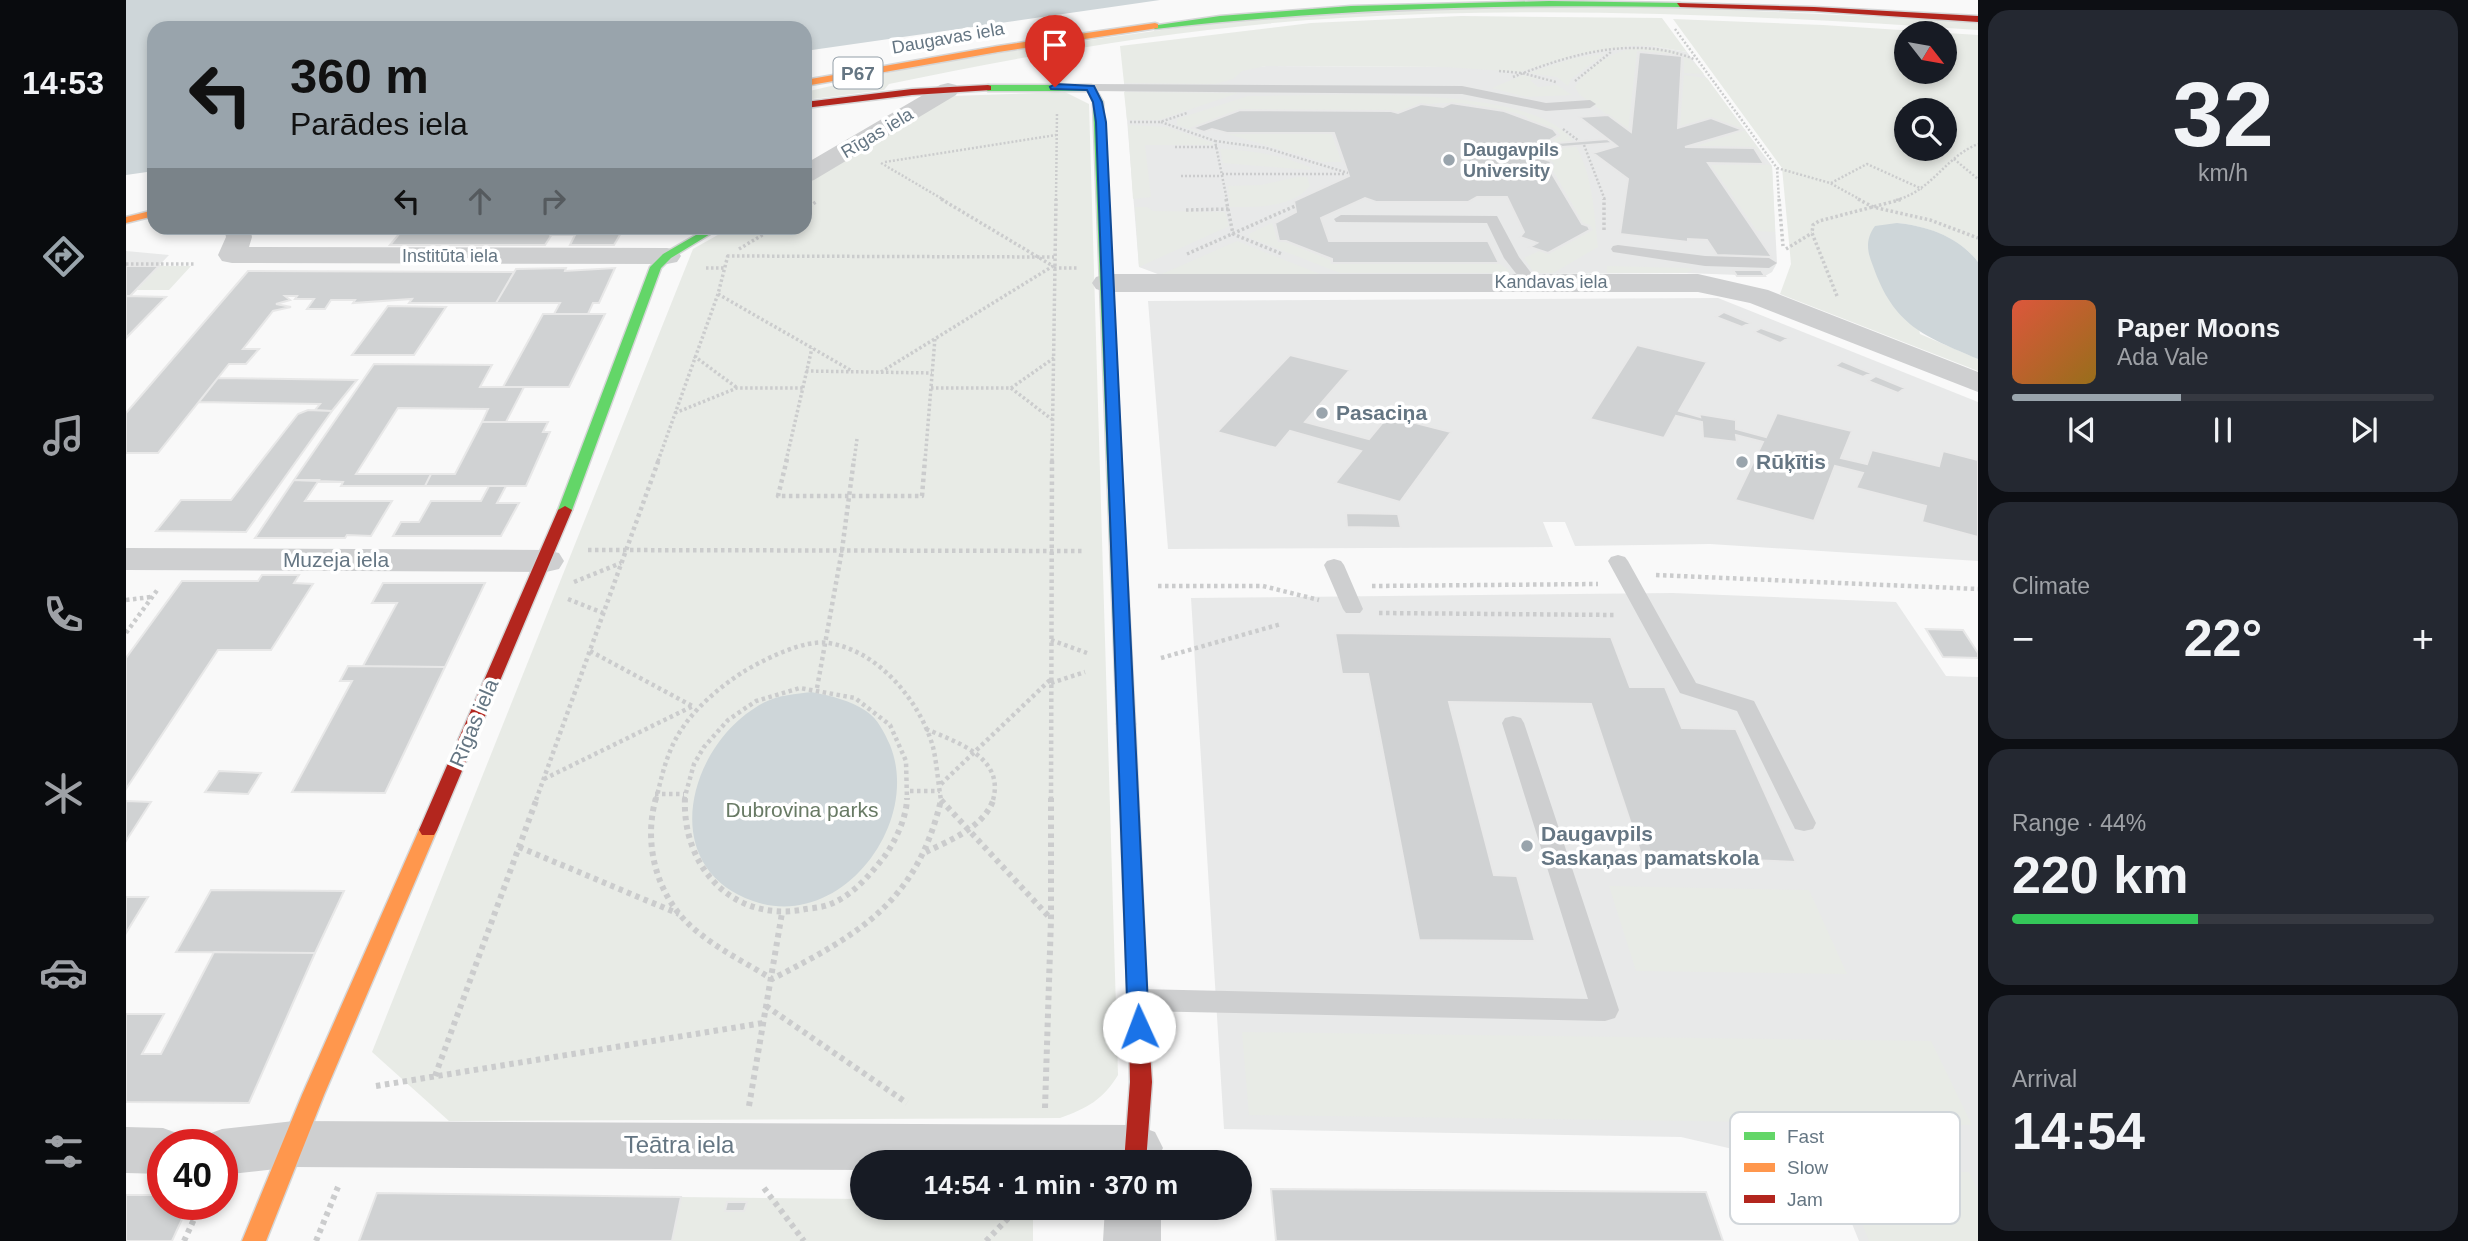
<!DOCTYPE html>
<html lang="en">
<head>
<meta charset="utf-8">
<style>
  body { margin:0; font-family:Helvetica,sans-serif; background:#242831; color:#f1f3f6; height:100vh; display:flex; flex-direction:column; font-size:26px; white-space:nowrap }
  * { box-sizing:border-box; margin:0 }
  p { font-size:23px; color:#9ea1a6 }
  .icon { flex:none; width:38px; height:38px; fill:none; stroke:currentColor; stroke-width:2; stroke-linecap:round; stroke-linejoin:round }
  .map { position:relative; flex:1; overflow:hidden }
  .panel { display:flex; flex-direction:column; gap:10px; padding:10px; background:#0d0f14; width:490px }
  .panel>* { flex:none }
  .top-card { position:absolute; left:21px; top:21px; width:665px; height:214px; border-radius:21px; box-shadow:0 4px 10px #0003; background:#99a4ac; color:#111; overflow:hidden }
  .needle { width:46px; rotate:121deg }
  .fabs { position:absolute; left:1768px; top:21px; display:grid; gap:14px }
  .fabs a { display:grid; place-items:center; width:63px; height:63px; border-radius:50%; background:#171b24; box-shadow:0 4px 10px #0003; font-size:35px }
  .speed { position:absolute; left:21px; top:1129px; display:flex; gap:14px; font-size:35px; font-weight:700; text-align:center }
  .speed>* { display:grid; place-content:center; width:91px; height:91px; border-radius:50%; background:#171b24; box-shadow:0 4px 10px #0003; line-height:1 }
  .speed .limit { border:10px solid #d22; background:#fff; color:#111 }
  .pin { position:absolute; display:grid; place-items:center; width:60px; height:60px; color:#fff; margin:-72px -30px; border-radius:50% 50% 50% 0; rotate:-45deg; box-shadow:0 0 7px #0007 }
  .pin .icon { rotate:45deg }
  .me { position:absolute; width:77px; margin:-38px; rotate:358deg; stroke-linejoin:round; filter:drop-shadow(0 0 5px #0008) }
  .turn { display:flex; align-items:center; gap:24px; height:147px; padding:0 28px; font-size:32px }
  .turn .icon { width:91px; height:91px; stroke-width:2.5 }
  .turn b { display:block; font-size:49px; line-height:60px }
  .lanes { display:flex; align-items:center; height:66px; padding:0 28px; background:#0003; justify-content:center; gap:35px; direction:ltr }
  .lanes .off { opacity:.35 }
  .big { font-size:52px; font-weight:700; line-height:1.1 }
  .panel .card { flex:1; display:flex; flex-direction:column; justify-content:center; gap:10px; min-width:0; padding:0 24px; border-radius:21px; background:#242831 }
  .panel .dial { align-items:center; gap:0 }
  .dial b { font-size:91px; line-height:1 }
  .song { display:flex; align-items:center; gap:21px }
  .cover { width:84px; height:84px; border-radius:10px; background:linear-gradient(135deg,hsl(10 70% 55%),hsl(40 70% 35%)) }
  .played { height:7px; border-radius:4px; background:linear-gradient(90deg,#99a4ac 40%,#363941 40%) }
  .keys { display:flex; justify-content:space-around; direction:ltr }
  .heat { display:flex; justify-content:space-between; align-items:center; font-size:38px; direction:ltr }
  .charge { height:10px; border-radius:5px; background:linear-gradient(90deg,#34c759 44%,#363941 0) }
  .trip { position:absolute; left:724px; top:1150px; width:402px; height:70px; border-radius:35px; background:#171b24; box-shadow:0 4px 10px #0003; font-weight:700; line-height:70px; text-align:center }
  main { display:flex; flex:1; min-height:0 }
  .menu { display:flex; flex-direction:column; width:126px; justify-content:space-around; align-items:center; background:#090b0e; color:#9ea1a6 }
  .menu .icon { width:49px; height:49px }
  .menu .active { color:#99a4ac }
  .menu b { font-size:32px; color:#f1f3f6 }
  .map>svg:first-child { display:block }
</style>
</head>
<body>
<main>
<nav class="menu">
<b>14:53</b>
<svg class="icon active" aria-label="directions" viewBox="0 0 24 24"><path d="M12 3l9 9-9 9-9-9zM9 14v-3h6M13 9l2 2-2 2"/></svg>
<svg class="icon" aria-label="music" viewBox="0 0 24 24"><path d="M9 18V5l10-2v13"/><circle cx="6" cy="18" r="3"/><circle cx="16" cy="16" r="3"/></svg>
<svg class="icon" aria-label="phone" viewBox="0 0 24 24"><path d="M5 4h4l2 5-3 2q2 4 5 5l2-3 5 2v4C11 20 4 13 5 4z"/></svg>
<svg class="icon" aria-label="climate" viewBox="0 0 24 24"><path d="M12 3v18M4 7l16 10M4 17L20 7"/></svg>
<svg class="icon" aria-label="car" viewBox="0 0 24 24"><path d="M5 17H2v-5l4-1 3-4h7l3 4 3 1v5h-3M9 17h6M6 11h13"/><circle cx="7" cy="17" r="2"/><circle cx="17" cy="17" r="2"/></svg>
<svg class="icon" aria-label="filters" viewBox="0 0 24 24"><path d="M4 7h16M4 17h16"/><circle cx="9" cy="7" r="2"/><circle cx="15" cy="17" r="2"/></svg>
</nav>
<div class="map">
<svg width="1852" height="1241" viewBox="0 0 1852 1241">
  <rect width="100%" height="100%" fill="#f9f9f9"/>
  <path fill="#e8e9e9" d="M1504,46H1526L1561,52L1646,166L1651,263L1646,272L1639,276L1560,273L1037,276L1013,267L998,83L1140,66L1319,67Z
    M0,251L43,255L4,296H0Z
    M1592,298L1852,402V561L1584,544L1449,546L1439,522H1417L1427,547L1042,549L1022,301Z
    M1547,593L1770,602L1820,676L1852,677V1241H1733L1705,1172L1555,1137L1098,1129L1065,598Z"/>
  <path fill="#e8ebe6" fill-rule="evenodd" d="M1531,6L1852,22V30C1640,16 1426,5 1214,18C1062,27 911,53 763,84L758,90L679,100V92L783,68L880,52L1099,21L1237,9Z
    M1335,16L1536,18L1561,52L1526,46H1504L1452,54L1394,72L1319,67L1140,66L1116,71L1107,79L1089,84L998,83L994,46L1185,23Z
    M1547,19L1697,25L1852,35V262C1833,237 1801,226 1771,223L1794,334L1852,359V371L1654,294L1665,264L1656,168ZM1780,33H1818V72H1780ZM1780,110H1818V149H1780Z
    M1509,48C1541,49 1557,47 1578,74L1558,73V56L1511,51L1502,130L1453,94L1449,87C1461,68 1487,51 1509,48Z
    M1478,54L1445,79L1442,86L1431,77L1402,73L1448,58Z
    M1397,75L1414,79L1404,80L1412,87L1431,85L1446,95L1400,97L1366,88Z
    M1558,75L1581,78L1637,155L1628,147L1570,146L1607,134L1573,121L1554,126Z
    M939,92L963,104L992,1075C978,1099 960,1109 934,1118L323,1121L246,1052L567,249L604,228H679V183L826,96Z
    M998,92L1112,93L1033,120H1001Z
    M1122,96C1190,96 1410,81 1448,143C1467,173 1468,213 1472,247L1427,273H1408L1398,258L1413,251L1423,254L1467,230L1464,225L1457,223L1425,167L1429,165L1426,161L1417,158L1438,148L1427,140L1435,135L1429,129L1403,121L1400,116C1357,104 1312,96 1271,112L1113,110L1065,128L1074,132H1072L1051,125V119Z
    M1002,125L1041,127L1087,143L1086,145H1019L1025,197L1007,199Z
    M1108,133H1205L1216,162H1197L1102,134Z
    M1094,149C1126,150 1154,155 1184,167L1185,170L1097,163Z
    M1639,164L1646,166L1649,232L1631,231L1585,165Z
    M1172,177H1181L1184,186C1165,208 1131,207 1104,207L1102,186L1135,185Z
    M1009,207H1021L1027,211L1099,212L1103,226L1013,267Z
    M1146,223L1152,242H1160L1204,260L1205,264H1374L1383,270V273H1214L1124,238L1123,234Z
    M1111,241L1199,276H1037L1036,274Z
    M33,266H65L43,290H11Z
    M1481,266L1563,268L1567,270L1560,273H1481Z
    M1483,886L1683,890L1721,974L1510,971Z
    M1116,1032L1805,1041L1846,1125L1123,1115Z
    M1715,1170L1843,1172L1852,1191V1241H1743Z
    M555,1197L737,1199V1208H907V1241H546Z"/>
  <path fill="#ced6d9" d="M0,0H1034L679,51V28H28V171L0,175Z
    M1771,223C1802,226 1833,237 1852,262V359C1798,336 1768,326 1747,266C1741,251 1739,240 1749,226Z
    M685,692C705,696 724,700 740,711C752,719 758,732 764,745C796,824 714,932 627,901C528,866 563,741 639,702C653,695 670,694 685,692Z"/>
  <path fill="#d0d2d3" stroke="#e8e8e8" stroke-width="2" d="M1513,52L1556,56L1552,128L1585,118L1617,130L1559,147L1628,148L1638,164L1582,163L1646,257L1591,255L1581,240L1562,239V242L1494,234L1502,179L1467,153L1491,146L1453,117L1482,115L1505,132Z
    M1325,103L1378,111L1427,129L1432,135L1424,140L1436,147L1415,158L1424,161L1426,165L1422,167L1456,224L1462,226L1464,230L1422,253L1404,247L1411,243L1394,237L1398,232L1381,197H1351L1342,202H1250L1239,198L1195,218L1203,241H1362L1373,263H1206V259L1160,241H1153L1149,223L1170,212L1168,201L1223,176L1208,133H1101L1086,129L1078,132L1066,128L1114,110L1265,111L1272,113L1295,104L1317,107Z
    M1481,139L1487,143L1436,147L1431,143Z
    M278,228H430L419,245H264Z
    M430,228H498L488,245H444L449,235H425Z
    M0,266H33L4,296H0Z
    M440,268L439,271L489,268L473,303H467L462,314H428L434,303H370L390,269Z
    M1607,270H1635L1639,276H1611Z
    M122,271L388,272L370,303H283L286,299L227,303L229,300H205L199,309H181L188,299H169L171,296H159L164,300L150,304L165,307L147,311L117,349H133L120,364H103L32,453H0V413Z
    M0,296L40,297L0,338Z
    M262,306L320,307L288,355H226Z
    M1598,312L1624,323L1616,327L1590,317Z
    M417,314H479L443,387H377Z
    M1635,328L1662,338L1654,343L1628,332Z
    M1511,345L1581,362L1553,411L1574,417L1573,414L1610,420V429L1640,437L1651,413L1726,431L1715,458L1741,464L1746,450L1813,466L1817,451L1852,460V537L1796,522L1800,506L1730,488L1737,473L1709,466L1688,521L1609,500L1637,442L1610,435L1611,442L1577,438L1576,422L1550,416L1538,438L1464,419Z
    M1164,355L1224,370L1179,422L1243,439L1262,416L1325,432L1274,502L1209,483L1235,451L1164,431L1150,448L1091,432Z
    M1716,361L1745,373L1737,377L1709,366Z
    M248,364L366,365L354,387H398L380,422H356L362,409L272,408L230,474H305L299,486H215L217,482L168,480Z
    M1750,376L1779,388L1772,393L1742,381Z
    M92,378L231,380L206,411L189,410L194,404L73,402Z
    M182,410L206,411L120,532L30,531L55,500H105L172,414Z
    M356,422H422L417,432H424L400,486H299L305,474H329Z
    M168,480H193L179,501H266L245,536L221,535L219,538H129Z
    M363,486H380L371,503H393L375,536H267L275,522H293L305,501H355Z
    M1220,513L1272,514L1275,528L1221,527Z
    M136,575H173L168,583L187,584L145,650H92L0,789V658L56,581H132Z
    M257,583H359L319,667L237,666L271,603H246Z
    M1800,629L1837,630L1852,653V658L1817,657Z
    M1209,633L1485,637L1504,687H1539L1556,728L1610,729L1670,862L1575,858L1564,864L1516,857L1465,704L1323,702L1368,875L1391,876L1409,941L1293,940L1242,674H1216Z
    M222,666L319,667L259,793L166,792L226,681H214Z
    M93,771L135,773L122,794L79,792Z
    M0,801L25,802L0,841Z
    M85,890L218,891L189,953L50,952Z
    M0,897H22L0,933Z
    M88,952L189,953L123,1103L0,1102V1014H38L16,1054H35Z
    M1145,1189L1580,1192L1597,1241H1150Z
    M251,1193L555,1197L546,1241H233Z
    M0,1195H37V1204H63L46,1241H0Z
    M601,1202H621L618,1211H599Z"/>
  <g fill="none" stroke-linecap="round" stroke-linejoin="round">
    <g stroke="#d5d6d7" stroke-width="3">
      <path id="fast" d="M1423,1L1554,3L1558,5L1554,7C1378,4 1204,9 1029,29L1025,26L1094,16L1225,6Z
        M965,85L968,86L977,102L1009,724L1000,730L991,724L967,102L962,91H862L857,88L862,85Z
        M582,228H594L545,258L535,268L446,510L444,513H434L432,510L524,267L537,254Z"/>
    </g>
    <g stroke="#d5d6d7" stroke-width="3">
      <path id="slow" d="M1029,23L1032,24V28L872,52L679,86V80L872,46Z
        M28,210V216L0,223V217Z
        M1000,718L1009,724L1023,1036L1020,1042L1013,1044L1006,1042L1003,1036L991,724Z
        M302,824L308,825L311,830L198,1095L140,1241H116L176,1095L293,830L296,825Z"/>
    </g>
    <g stroke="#d5d6d7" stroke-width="3">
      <path id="jam" d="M1551,3L1688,7L1852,16V22L1688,11L1554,7Z
        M862,85L865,86V90L786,95L679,108V102L786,89Z
        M439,506L446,510L311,830L308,835H296L293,830L432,510Z
        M1013,1028L1020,1030L1023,1036L1026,1082L1020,1162H998L1004,1082L1003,1036L1006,1030Z"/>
    </g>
    <path stroke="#cbcccd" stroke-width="2.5" stroke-dasharray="2 2" stroke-linecap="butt" d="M1549,29L1651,168L1653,200
      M1373,71L1396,73L1430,82
      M1387,77C1445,54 1508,35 1568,59
      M1449,81L1485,52
      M1004,122H1034L1061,113
      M1035,122L1089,141L1101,200
      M1437,129L1453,141
      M1089,141L1140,148L1222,173
      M1458,145L1479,200
      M1049,147H1091
      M1828,159L1852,179
      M759,162L930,135
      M755,163L818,200
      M1651,168L1704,183L1735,200
      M1096,174H1218
      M1055,176H1096
      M1705,183L1741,164L1796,189
      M930,200L931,112
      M1770,200C1806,191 1819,157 1852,144"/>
    <path stroke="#cbcccd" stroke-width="3.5" stroke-dasharray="2.5 2.5" stroke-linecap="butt" d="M1100,199L1107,234L1156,254
      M1653,199L1657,246
      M1732,199L1747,207L1804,220L1852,238
      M679,209L690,202
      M1060,210L1103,209
      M1478,230V199
      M613,249L648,228
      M1660,249L1686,233
      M1061,254L1169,206
      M601,256L928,257
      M0,264H69
      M580,268H598
      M928,268H951
      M592,294L726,371
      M1711,296L1686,233L1687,225L1693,221L1777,199
      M568,356L610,387
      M680,371L806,373
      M755,372L927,266L815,199
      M805,388H885L928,358
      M885,388L928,421
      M549,413L611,388H677
      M532,461L592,294L602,255
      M660,461L686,348
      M728,461L731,439
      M799,461L809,338
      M926,461L930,199"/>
    <path stroke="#cbcccd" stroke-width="4.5" stroke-dasharray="3.5 3.5" stroke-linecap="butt" d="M661,459L652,496H796L799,459
      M462,550L958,551
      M1530,575L1852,589
      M448,582L495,563
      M1032,586H1137L1193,600
      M1246,586L1472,584
      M442,599L477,613
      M0,600L25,597
      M1253,613L1489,615
      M0,633L32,589
      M925,640L961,653
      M464,651L568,707
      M1035,658L1155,624
      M925,683L959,672
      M691,688L716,550L728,459
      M800,729C830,742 879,757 867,800
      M418,779L567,706
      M815,784L925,679
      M784,791H814
      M529,794H558
      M410,800L533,459
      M530,800C534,783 538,765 545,749C558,717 589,690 617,672C637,660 678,639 702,643C752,650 794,701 807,747C811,764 812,783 815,800
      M558,800L568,764L578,747L602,720L630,701L674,688L729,698L764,725L780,761L781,800
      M925,800L926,459"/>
    <path stroke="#cbcccd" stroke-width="6" stroke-dasharray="4.5 4.5" stroke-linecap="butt" d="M530,798C516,846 532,902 573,933C595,951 622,964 646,979C734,934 791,902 815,800
      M559,798C556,866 605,921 675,910C683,908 694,908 702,905C725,897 743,876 758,857C769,842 781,817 781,798
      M815,800L925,919
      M393,847L553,914
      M800,852C824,840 859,827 868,798
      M640,1006L781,1103
      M309,1076L411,798
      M250,1086L637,1023
      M623,1106L656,913
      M919,1108L925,919V798
      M638,1188L678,1241
      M58,1241L75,1204
      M190,1241L212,1187
      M860,1241L892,1208"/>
    <path fill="#cecfd0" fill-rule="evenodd" d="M965,84L1336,86L1420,103L1464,100L1470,104L1464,108L1420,111L1336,94L961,91L959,88Z
      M1215,215L1371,216L1393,257L1412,282L1404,287L1399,285L1378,258L1361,223L1210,222L1208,219Z
      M1492,245L1579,256L1643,258L1651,263L1643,268L1579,266L1487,252L1485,249L1487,246Z
      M1492,555L1499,557L1502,561L1570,683L1628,701L1690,823L1687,829L1678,831L1669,829L1611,711L1554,693L1482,561L1485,557Z
      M1208,559L1215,561L1218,565L1237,609L1234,613H1220L1217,609L1198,565L1201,561Z
      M1387,716L1395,718L1398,723L1493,1010L1489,1018L1479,1021L1012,1011L1002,1008L998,1000L1002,992L1012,989L1462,999L1376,723L1379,718Z"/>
    <path fill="#cecfd0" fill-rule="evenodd" d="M822,83L830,85L833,90L830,95L688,180L679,183V164L814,85Z
      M98,228H124L126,237L123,247L541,248L551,250L555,256L551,262L541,264L106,263L96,261L92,255L100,237Z
      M980,274H1572L1642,290L1852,372V392L1624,303L1572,292H980L970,289L966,283L970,277Z
      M0,548L420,550L433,553L438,561L433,569L420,572L0,570Z
      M168,1121L1010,1125L1029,1132L1037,1148L1030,1162H737V1170L168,1167L96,1175V1144H72L77,1136L96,1129Z
      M0,1127L37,1128L56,1135L61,1144H37V1174L0,1173Z
      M979,1208H1035V1241H977Z"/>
    <use href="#fast" fill="#63d668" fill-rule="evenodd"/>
    <use href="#slow" fill="#ff974d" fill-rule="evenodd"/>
    <use href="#jam" fill="#b3261e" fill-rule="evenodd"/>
  </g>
  <path fill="#1a73e8" stroke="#114b97" stroke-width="2" d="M929,84L968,86L976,102L980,122L1023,1027L1020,1033L1013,1036L1005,1033L1002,1027L970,122L967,102L961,90L925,89L924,87Z"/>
  <g fill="#99a4ac" stroke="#fff" stroke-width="2.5">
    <circle cx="1323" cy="160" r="7"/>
    <circle cx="1196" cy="413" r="7"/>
    <circle cx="1616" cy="462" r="7"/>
    <circle cx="1401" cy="846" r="7"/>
  </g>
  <g text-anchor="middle" stroke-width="7" stroke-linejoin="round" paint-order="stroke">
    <g font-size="18" fill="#657683" stroke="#fff">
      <text transform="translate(822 38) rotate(-10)" y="6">Daugavas iela</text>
      <text transform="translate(751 133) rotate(-31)" y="6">Rīgas iela</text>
      <text x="324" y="262">Institūta iela</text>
      <text x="1425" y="288">Kandavas iela</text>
    </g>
    <g font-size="18" font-weight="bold" fill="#657683" stroke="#fff" text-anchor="start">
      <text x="1337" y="156">Daugavpils<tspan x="1337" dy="21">University</tspan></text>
    </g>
    <rect fill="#fff" stroke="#939fa8" stroke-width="2" x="707.5" y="57.5" width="49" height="31" rx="5"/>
    <g font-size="19" font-weight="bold" fill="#657683">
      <text x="732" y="80">P67</text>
    </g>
    <g font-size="21" font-weight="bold" fill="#657683" stroke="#fff" text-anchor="start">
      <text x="1210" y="420">Pasaciņa</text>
      <text x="1630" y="469">Rūķītis</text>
      <text x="1415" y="841">Daugavpils<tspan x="1415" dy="24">Saskaņas pamatskola</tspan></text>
    </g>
    <g font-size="21" fill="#657683" stroke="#fff">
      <text x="210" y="567">Muzeja iela</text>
      <text transform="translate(348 723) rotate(-67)" y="7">Rīgas iela</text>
    </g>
    <g font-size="21" fill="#687a64" stroke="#fff">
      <text x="676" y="817">Dubrovina parks</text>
    </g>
    <g font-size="24" fill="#657683" stroke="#fff">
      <text x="553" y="1153">Teātra iela</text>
    </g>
  </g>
  <rect x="1604" y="1112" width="230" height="112" rx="10" fill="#fff" stroke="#d1d6da" stroke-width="2"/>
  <rect x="1618" y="1132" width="31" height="8" fill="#63d668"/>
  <rect x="1618" y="1163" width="31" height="9" fill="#ff974d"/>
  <rect x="1618" y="1195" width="31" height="8" fill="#b3261e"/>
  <g font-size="19" fill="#657683">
    <text x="1661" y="1143">Fast</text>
    <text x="1661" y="1174">Slow</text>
    <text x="1661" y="1206">Jam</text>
  </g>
</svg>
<div class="fabs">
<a><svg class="needle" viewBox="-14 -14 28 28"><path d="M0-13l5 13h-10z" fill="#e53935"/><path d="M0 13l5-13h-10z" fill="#9ea1a6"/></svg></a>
<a><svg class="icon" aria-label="search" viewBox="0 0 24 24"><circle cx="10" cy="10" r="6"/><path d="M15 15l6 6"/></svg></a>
</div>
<div class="speed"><div class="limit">40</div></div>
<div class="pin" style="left:929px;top:87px;background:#d93025"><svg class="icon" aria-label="arrive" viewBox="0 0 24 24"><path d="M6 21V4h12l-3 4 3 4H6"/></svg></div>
<svg class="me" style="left:1013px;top:1027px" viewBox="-20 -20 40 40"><circle r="19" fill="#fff"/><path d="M0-13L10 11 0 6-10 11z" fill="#1a73e8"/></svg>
<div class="trip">14:54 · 1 min · 370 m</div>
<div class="top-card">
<div class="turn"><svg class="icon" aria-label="left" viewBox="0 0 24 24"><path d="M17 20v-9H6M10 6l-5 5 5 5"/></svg><div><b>360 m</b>Parādes iela</div></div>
<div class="lanes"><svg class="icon" aria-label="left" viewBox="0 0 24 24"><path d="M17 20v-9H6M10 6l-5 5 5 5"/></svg><svg class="icon off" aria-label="ahead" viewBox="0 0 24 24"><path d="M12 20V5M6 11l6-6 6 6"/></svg><svg class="icon off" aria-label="right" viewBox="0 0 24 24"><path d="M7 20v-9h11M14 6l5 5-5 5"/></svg></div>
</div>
</div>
<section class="panel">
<div class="card dial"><b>32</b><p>km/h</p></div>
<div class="card">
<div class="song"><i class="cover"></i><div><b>Paper Moons</b><p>Ada Vale</p></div></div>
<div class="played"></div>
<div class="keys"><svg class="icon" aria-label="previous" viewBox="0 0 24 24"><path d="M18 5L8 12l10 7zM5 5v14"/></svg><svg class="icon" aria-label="pause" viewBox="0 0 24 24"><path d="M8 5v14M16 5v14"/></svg><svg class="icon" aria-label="next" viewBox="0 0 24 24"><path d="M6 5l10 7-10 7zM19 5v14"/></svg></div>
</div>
<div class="card"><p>Climate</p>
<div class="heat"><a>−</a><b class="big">22°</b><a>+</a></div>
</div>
<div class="card"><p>Range · 44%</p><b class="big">220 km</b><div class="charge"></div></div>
<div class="card"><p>Arrival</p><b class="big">14:54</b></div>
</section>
</main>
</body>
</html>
